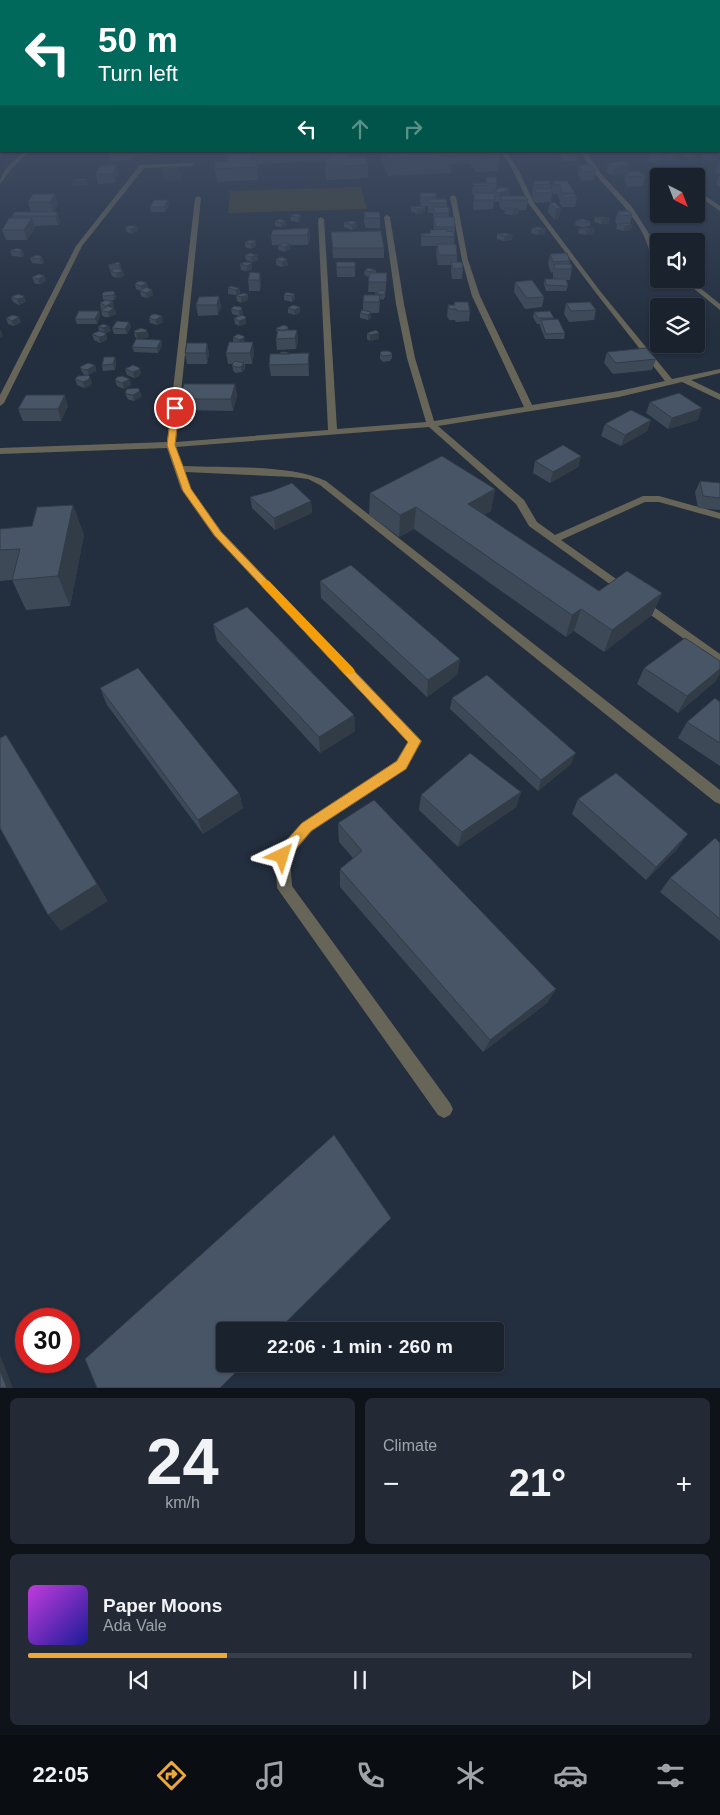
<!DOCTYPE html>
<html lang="en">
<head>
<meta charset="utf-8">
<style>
  body { margin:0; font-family:Helvetica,sans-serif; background:#232a36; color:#f1f3f6; height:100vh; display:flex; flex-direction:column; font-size:19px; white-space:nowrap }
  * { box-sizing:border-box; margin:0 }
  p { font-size:16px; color:#9fa4aa }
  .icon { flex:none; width:28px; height:28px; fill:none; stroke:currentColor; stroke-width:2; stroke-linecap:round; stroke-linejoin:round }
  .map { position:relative; height:1388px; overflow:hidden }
  .panel { display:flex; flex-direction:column; gap:10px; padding:10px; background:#0e1319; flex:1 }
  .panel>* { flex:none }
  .top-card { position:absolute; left:0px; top:0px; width:720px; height:152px; box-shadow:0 1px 4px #0004,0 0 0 1px #383f4a; background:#00695c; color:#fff; overflow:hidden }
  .needle { width:32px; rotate:138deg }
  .buttons { position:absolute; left:650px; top:168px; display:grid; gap:10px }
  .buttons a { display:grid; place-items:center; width:55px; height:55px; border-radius:5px; background:#1a222e; box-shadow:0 1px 4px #0004,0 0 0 1px #383f4a; font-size:25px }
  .speed { position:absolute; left:15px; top:1308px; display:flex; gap:10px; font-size:25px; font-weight:700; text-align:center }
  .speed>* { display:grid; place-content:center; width:65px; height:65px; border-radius:50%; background:#1a222e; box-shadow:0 1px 4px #0004,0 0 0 1px #383f4a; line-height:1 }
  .speed .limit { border:8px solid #d22; background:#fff; color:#111 }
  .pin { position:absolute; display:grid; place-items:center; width:42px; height:42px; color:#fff; margin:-21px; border:2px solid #fff; border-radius:50%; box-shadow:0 1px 5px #0007 }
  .me { position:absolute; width:55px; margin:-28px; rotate:41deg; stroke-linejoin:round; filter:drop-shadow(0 0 4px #0008) }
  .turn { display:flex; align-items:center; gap:18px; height:105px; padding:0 15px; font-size:22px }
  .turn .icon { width:65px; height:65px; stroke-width:2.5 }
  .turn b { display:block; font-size:35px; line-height:42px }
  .lanes { display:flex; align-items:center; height:48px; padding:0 15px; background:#0003; justify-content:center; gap:25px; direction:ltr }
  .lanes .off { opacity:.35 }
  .big { font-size:38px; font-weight:700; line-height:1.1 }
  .panel .card { flex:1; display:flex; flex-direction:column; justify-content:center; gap:8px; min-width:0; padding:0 18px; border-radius:8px; background:#232a36 }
  .panel .dial { align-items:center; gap:0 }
  .dial b { font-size:65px; line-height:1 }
  .song { display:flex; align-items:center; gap:15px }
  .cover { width:60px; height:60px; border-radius:8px; background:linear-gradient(135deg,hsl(290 70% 55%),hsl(240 70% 35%)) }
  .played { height:5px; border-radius:2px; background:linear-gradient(90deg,#eca93a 30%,#383f4a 30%) }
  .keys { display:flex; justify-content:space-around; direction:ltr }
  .heat { display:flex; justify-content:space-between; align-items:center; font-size:28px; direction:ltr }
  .panel .tiles { flex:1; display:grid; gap:10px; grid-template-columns:1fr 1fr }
  .card:last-child { grid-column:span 2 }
  .trip { position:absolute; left:216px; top:1322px; width:288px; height:50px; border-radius:5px; background:#1a222e; box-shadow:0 1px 4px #0004,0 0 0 1px #383f4a; font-weight:700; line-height:50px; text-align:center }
  .tab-bar { display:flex; height:80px; justify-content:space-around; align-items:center; background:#0a0e12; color:#9fa4aa }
  .tab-bar .icon { width:35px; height:35px }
  .tab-bar .active { color:#eca93a }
  .tab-bar b { font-size:22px; color:#f1f3f6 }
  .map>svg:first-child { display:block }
</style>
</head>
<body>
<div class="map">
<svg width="720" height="1388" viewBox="0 0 720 1388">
  <rect width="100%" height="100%" fill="#232e3e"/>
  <path fill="#42452f" d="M361,187L367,209L228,213L230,191Z"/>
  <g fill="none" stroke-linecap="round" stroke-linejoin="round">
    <path fill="#676558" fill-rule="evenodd" d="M25,151H30L13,167L0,184C0,170 15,160 25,151Z
      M501,151H506L519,171L534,203L600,291L672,379L720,369V373L691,380L720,394V400L682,382L619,397L438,426L524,500L537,522L555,535L643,496H659L720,513V519L659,502H645L561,540L629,588L631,591L629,594L625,595L529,526L516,504L429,427L176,447L183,466C224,468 291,464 326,481L720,790V804L715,802L320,485L308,479L292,477L185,472L191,489L222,532L422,741L406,769L312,831L290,857L292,886L450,1103L453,1109L450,1115L444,1118L438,1115L277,888L275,855L277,850L302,823L396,761L408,742L214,536L181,489L167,448L0,454V448L167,442L195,198L198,196L201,198L176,442L328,430L318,219L321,217L324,219L337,429L426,422L407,358L396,304L384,217L387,215L390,217L404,304L415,358L434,421L524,407L472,296L462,260L450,197L453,195L456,197L468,260L480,296L532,405L619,391L665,381L596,293L529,204L513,171Z
      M580,151H585L603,176L632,207L653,240L659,259L650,253C643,223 620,202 600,180C593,171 586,161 580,151Z
      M194,163L192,166L144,168L82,246L4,403L0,406V395L76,246L140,165Z
      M703,197H707L720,206V211L703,199Z
      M682,279H689L720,304V310Z
      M641,598L720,654V665L637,605L635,602L637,599Z"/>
  </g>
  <path fill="#3e4958" d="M109,151H155V155L132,156L131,160L111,161Z
    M228,151H347L349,157L368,165V178L327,180L325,172V161L257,164L258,180L217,182L215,169L228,161Z
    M382,151H498L500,154L498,171L476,172L470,163L452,164L451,173L388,176L382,160Z
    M525,151H577L578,152L576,161H563L560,156V153L527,154Z
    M659,151H680L678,160L673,161L664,159L663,163L657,164L648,161L650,152L661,153Z
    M681,151H719L716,160L711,161L701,158L703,153L697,154V156L690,158L680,155Z
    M608,163L627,172L645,176L642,186L628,187L624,181L625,174L612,176L606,172Z
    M718,164H720V174L715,173Z
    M116,165L118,174L115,183L98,184L96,174Z
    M579,165L596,171L594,180L581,181L578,174Z
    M719,176H720V187L716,185Z
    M486,177L497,183L496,189H510L509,196L528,200L526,210H519L518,214L512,215L504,214L505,210H501L499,205V202L494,201L493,209L473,210L474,195H473L472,193L473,183H485Z
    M534,181L551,184L550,189L551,190L553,181H567L577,197L575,207H562L560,204L558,194H553L552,193L551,202L535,203L532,198Z
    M420,193H436V199L447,203V207L449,213V217L455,227L454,244L457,255V262L463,268L462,279H452L451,272V265H438L436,254L437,246H421V234L430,233V230H434L433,213H428V206H421L420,202Z
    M55,194L58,204L53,212H31L28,202Z
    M168,200L169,205L165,212H151L150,207Z
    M554,202L559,218L554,219L548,212L550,203Z
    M659,204V214H675L674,217L662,218L656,214Z
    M411,206L425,207V213L417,214L411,211Z
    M618,211L632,215L630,224L631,230L624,231L616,229L617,225L615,221Z
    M57,212L60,222L58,225L34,226L35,228L27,240H6L2,230L13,218L12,216Z
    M364,212L380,218V228H366L364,222Z
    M301,215V220L298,222L291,221L290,216Z
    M595,217L610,218L609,223L601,224L594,222Z
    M576,220L591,222L590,226L582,227L575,225Z
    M275,221H286V225L281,227L275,226Z
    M344,222H357V227L352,230L344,227Z
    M137,226L138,231L132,234L127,232L125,227Z
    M538,227L545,234L537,235L531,233L532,228Z
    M309,228L310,238L308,245H290V249L285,252L278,250V245H272L271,235Z
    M579,228L594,229L593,234L585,235L578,233Z
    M331,232L384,248V258H333Z
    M505,233L512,240L504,241L497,239V234Z
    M250,240L256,246L251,249L245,247V242Z
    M22,250L24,255L22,257L12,256L10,251Z
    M250,253L258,260L252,262L246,260L245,255Z
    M550,254L570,261V264L572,269L570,280H566L568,286L566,291H546L544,284L545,279H553V272L551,273L548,264Z
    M42,257L44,262L42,264L32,263L30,258Z
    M281,257L288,265L282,267L276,265V259Z
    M119,262L124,275L122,277L117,278L112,276L110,271L112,270H110L108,265Z
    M336,262H355V277H337Z
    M252,263V269L247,271L241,270L240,264Z
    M365,270H376V273H387L385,297L383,300L380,299L379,313H371V318L368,320L360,318V313L363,311V302L375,295V292H368L369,277L364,275Z
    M260,273L261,283L260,291H249L248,280Z
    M32,277L46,281L40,284H35L34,282Z
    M515,282L544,297L542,307L525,309L514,292Z
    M135,284L149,288L153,295L147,298L141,296L140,291L136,289Z
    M228,288H239L240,293L237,295L248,300L241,303L237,301L236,295L228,294Z
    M113,291L116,298L114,300L109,301L113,302L114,308H113H114L116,314L109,317H104L102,315L101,310L102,309H101L100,303L105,301L103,299L102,294Z
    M295,294V299L292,302L284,300V295Z
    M219,296L221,307L218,315L198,316L196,305Z
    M11,297L26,301L23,303L19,305L13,302Z
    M454,302L470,311L469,321L456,322L455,320H449L447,316L448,305H454Z
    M566,303L596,310L594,320L569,322L564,314Z
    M300,307V313L295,315L288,313V308Z
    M231,309H242L243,314L241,316L246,317V324L239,326L235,324L234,318L240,316L232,314Z
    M99,311L100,316L97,324H77L75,319Z
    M534,312L554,318L553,320L565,333L564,339H545L540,326V324H537L533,317Z
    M6,318L21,322L14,326L8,324Z
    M149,318L163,322L157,325L150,323Z
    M129,322L131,327L127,334H114L112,328Z
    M109,326L111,331L106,333L107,339L105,341L100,343L94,340L92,334L99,331L98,327Z
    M288,327V330H297L298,341L296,349L277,350L276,339L277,334L276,328Z
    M134,331L149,336L147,338L137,339L135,337Z
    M367,333H379V339L370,341L367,339Z
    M233,337L245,342L254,353L252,364H245V369L242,372L235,373L233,370L232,364H228L226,353L233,342Z
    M161,340L162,345L158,353L134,352L132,347Z
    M207,343L209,354L207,364H187L185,353Z
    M607,352L656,359L652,370L613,374L604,363Z
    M309,353V376H271L269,365L290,354Z
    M380,353H392V358L390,361L383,362L380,359Z
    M115,357L116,362L115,370L103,371L102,365Z
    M95,365L96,371L88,375L92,383L90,386L84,388L77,385L75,379L88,375H84L82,372L80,367Z
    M125,369L141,373L139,376L134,378L127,375Z
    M115,380L131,385L124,389L117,386Z
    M235,384L237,396L233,411L183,410L180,399Z
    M125,392L142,396L134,401L129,400L127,398Z
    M650,402L698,420L668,429L646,413Z
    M68,406L61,421H23L18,409Z
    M651,420L647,431L621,446L601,436L605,424Z
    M581,456L578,467L550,483L533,473L535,461Z
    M700,481L720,483V510L698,508L695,492Z
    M495,489L491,511L484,515L599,591L662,593L652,615L604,652L574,631L566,637L414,529L399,537L369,515L370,493Z
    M250,497L311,501L312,513L275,530L252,508Z
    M73,505L84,535L70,606L26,610L12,580L0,581V529L32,526Z
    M320,581L460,659L457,675L427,697L321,598Z
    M213,624L354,715L355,731L320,753L217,641Z
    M644,668L716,681L678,713L637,684Z
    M100,688L239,793L243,808L203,834L107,705Z
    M452,698L571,764L538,791L450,709Z
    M720,702V766L678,738L687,722Z
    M521,792L516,807L458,847L419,810L421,795Z
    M578,799L678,848L646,880L572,814Z
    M338,823L556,989L547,1003L483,1052L340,887V869L353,858L339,842Z
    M720,843V941L660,892L670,878Z"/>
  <path fill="#323c47" d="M129,151H131L132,156L131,160Z
    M680,151L678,160L673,161L675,152Z
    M692,151H698L697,156L690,158Z
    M700,151H704L703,153L700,154Z
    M719,151L716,160L711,161L714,152Z
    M665,154L663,163L657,164L660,155Z
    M116,165L118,174L115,183L113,174Z
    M629,165L627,173L626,172L625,174L612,176L614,167Z
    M178,168L179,173L162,174L161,169Z
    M181,175L182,180L164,181L163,176Z
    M87,180L88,185L73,186L72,181Z
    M510,189L508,198L500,196L499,202L500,193Z
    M55,194L58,204L53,212L50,202Z
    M168,200L169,205L165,212L164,207Z
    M425,208V213L417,214V209Z
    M561,208L559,218L554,219L556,209Z
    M519,209L518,214L512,215L513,210Z
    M57,212L60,222L58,225L55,216Z
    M301,215V220L298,222V217Z
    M32,218L35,228L27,240L24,230Z
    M610,218L609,223L601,224L602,219Z
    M286,221V225L281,227V223Z
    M357,222V227L352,230V225Z
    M633,225L631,230L624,231L625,226Z
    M137,226L138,231L132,234L131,229Z
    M309,228L310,238L308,245L307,235Z
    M546,229L545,234L537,235L538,230Z
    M594,229L593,234L585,235L586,230Z
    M513,235L512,240L504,241L505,236Z
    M256,241V246L251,249V244Z
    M290,244V249L285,252V247Z
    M22,250L24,255L22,257L20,252Z
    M257,255L258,260L252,262L251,257Z
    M42,257L44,262L42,264L40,259Z
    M287,259L288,265L282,267V262Z
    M252,263V269L247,271V266Z
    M120,264L122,269L120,271L119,265Z
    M122,270L124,275L122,277L117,278L116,273Z
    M260,273L261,283L260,291L259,280Z
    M45,276L46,281L40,284L38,279Z
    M147,283L149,288L142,291L141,286Z
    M239,288L240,293L236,295V290Z
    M152,290L153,295L147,298L146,293Z
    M115,293L116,298L114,300L113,295Z
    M295,294V299L292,302V296Z
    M248,295V300L241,303V297Z
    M24,296L26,301L23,303L19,305L17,299Z
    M219,296L221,307L218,315L217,305Z
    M113,302L114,308L107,311L106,306Z
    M300,307V313L295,315L294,310Z
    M114,308L116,314L109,317L108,312Z
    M242,309L243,314L240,316L239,311Z
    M99,311L100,316L97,324L95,319Z
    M371,312V318L368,320V315Z
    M162,316L163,322L157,325L155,320Z
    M19,317L21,322L14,326L12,321Z
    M246,317V324L239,326V321Z
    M129,322L131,327L127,334L125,329Z
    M109,326L111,331L106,333L107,339L105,341L100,343L99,337L105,334L103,328Z
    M1,330L3,336L0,338V331Z
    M147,330L149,336L147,338L137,339L136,333Z
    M297,330L298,341L296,349L295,338Z
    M379,333V339L370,341V335Z
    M244,336L245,344L240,345L239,340Z
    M161,340L162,345L158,353L157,348Z
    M253,342L254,353L252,364L250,353Z
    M207,343L209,354L207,364L206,353Z
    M309,353V376L308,364Z
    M115,357L116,362L115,370L113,364Z
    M244,363L245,369L242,372L241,367Z
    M95,365L96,371L89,375L87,370Z
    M140,368L141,373L139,376L134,378L133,372Z
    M90,377L92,383L90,386L84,388L83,382Z
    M130,379L131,385L124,389L122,383Z
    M235,384L237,396L233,411L231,399Z
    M140,391L142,396L134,401L133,395Z
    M65,395L68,406L61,421L58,409Z
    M702,408L698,420L668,429L672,418Z
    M651,420L647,431L621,446L625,435Z
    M581,456L578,467L550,483L553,472Z
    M495,489L491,511L465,526L468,504Z
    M311,501L312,513L275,530L274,518Z
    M73,505L84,535L70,606L58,576Z
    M416,507L414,529L399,537L400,515Z
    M662,593L652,615L604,652L612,630Z
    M581,609L574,631L566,637L572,615Z
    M460,659L457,675L427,697L428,680Z
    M720,669V674L716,681L678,713L687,696Z
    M354,715L355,731L320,753L319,737Z
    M6,735L108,901L61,931L48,915Z
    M576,753L571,764L538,791L541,780Z
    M521,792L516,807L458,847L462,832Z
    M239,793L243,808L203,834L198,820Z
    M688,834L678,848L646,880L656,867Z
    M556,989L547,1003L483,1052L490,1040Z
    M391,1218L278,1331H277Z
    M0,1355L13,1388H7L0,1370Z"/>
  <path fill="#485566" stroke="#323c47" d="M228,151H253H251V160H256L257,167L215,169V162L228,161Z
    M330,151H347L349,157H365L368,165L327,167L325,159L332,158Z
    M385,151H450L453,156L388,159Z
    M475,151H498L500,154L478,155Z
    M564,151H577L578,152L564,153Z
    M650,152H658L665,154L660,155Z
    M624,161L629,165L614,167L608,163Z
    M116,165L113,174H96L100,166Z
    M579,165H592L596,171L583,172Z
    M169,167H178V168L161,169Z
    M639,171L645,176L630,177L626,172Z
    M172,174H181V175L163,176Z
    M486,177H496L497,183H487Z
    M78,179H87V180L72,181Z
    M534,181H550L551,184L535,185Z
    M553,181H567L575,193H562L560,185H554Z
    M473,183H485L487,185L474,186Z
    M502,187L510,189L500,193L493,191Z
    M534,189H550L552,193H536Z
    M420,193H436V197H421Z
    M474,193H494L495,200H474Z
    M33,194H55L50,202H28Z
    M561,194H574L577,197L564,198Z
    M500,196H525L528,200H502Z
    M428,199H446L447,203H429Z
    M154,200H168L164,207H150Z
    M554,202L561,208L556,209L550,203Z
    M411,206L425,207V208L417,209Z
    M433,207H449V213H434Z
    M505,208H512L519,209L513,210L505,209Z
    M618,211H629L632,215L620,216Z
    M15,212H57L55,216H12Z
    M364,212H379L380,218H366Z
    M295,214L301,215L298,217L290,216Z
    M434,217H454L455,227H436Z
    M595,217H602L610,218L602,219Z
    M9,218H32L24,230H2Z
    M280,219L286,221L281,223L275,221Z
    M583,219L591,222H583L576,220Z
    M351,221L357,222L352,225L344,222Z
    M625,223L633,225L625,226L618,224Z
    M127,226H137L131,229L125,227Z
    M538,227L546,229L538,230L532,228Z
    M309,228L307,235H271L273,230Z
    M579,228H586L594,229L586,230Z
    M446,229L447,231L454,232V237L421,236V234L431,233L430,230Z
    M381,231L384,248H333L331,232Z
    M505,233L513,235L505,236L497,234Z
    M250,240L256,241L251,244L245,242Z
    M283,243L290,244L285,247L278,245Z
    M437,244H456L457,255H439Z
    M17,248L22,250L20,252L10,251Z
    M250,253L257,255L251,257L245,255Z
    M567,253L570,261L553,262L550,254Z
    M37,255L42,257L40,259L30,258Z
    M281,257L287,259L282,262L276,259Z
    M119,262L120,264L119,265H108Z
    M245,262L252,263L247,266L240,264Z
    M336,262H355V267H337Z
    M451,262H462L463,268L453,269Z
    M554,264H571L572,269H555Z
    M116,268L122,270L121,272L116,273L110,271Z
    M368,268L376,270L370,272L365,270Z
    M250,272L260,273L259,280H248Z
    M370,273H387L386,282H368Z
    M39,274L45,276L38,279L34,278L32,277Z
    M545,279H566L568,286L546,285Z
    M532,280L544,297L527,298L515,282Z
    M141,281L147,283L141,286L135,284L137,282Z
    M231,286L239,288L236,290L228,288Z
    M146,287L152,290L146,293L140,291Z
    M382,290L386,292L383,295L375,293Z
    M113,291L115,293L113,295L104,296L102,294L104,292Z
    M286,292L295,294L292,296L284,295Z
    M245,293L248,295L241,297L236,295Z
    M18,294L24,296L22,298L17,299L11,297Z
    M364,295H380L379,302H363Z
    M219,296L217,305H196L199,297Z
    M106,300L113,302L106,306L100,303Z
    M454,302H468L470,311H457L456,309H449L448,305H455Z
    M590,302L596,310L571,311L566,303Z
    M293,305L300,307L294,310L288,308Z
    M108,306L114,308L108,312L103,311L101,310Z
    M234,306L241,307L242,309L239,311L231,309Z
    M362,310L371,312L368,315L360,313Z
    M79,311H99L95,319H75Z
    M550,311L554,318H538L534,312Z
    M155,314L162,316L155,320L149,318L151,315Z
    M13,315L19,317L12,321L6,318Z
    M242,315L246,317L245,319L239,321L234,318Z
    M558,319L565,333L546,334L541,320Z
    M117,321L129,322L125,329L112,328Z
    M103,324L109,326L103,328L98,327Z
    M284,325L288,327V329L281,331L276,328Z
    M141,328L147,330L146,332L136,333L134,331Z
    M278,330H297L295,338L276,339Z
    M376,330L379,333L370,335L367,333Z
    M99,331L106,333L104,336L99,337L92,334Z
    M238,334L244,336V338L239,340L233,337Z
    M136,339L161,340L157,348L132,347Z
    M229,342H253L250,353H226Z
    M187,343H207L206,353H185Z
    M646,348L656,359L616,363L607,352Z
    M382,351H388L392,353L391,355L383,356L380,353Z
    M281,352H287L290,354H279Z
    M309,353L308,364L269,365L270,354Z
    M104,357H115L113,364L102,365Z
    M235,361L244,363L241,367H235L232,364Z
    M88,363L95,365L87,370L82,369L80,367Z
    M133,365L140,368L138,370L133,372L125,369Z
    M88,375L90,377L88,380L83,382L75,379L78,376Z
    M122,376L130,379L122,383L115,380L117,377Z
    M184,384H235L231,399H180Z
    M138,388L140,391L133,395L127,394L125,392L127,389Z
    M679,393L702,408L672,418L650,402Z
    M26,395H65L58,409H18Z
    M631,410L651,420L625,435L605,424Z
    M563,445L581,456L553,472L535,461Z
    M442,456L495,489L468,504L599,591L627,571L662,593L612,630L581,609L572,615L416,507L400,515L370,493Z
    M700,481L720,483V498L703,496Z
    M292,483L311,501L274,518L250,497L272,491Z
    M73,505L58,576L12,580L20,549L0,550V529L32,526L37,507Z
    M351,565L460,659L428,680L320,581Z
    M247,607L354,715L319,737L213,624Z
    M685,638L720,661V669L687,696L644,668Z
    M138,668L239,793L198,820L100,688Z
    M487,675L576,753L541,780L452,698Z
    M715,698L720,702V743L687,722Z
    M6,735L97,884L48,915L0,828V738Z
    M470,753L521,792L462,832L421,795Z
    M616,773L688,834L656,867L578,799Z
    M374,800L556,989L490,1040L340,869L362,851L338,823Z
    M715,838L720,843V919L670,878Z
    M334,1135L391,1218L277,1331H225V1364H244L220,1388H97L85,1359Z
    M0,1370L7,1388H0Z"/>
  <linearGradient id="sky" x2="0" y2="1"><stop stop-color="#131922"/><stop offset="0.42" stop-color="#3f4c63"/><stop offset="1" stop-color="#3f4c63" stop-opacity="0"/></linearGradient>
  <rect width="720" height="333" fill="url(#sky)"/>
  <path fill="#eca93a" stroke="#996e26" d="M172,406L179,408L175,445L184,469L191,489L221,532L421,741L406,769L311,831L286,860L282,862L277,860L275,856L277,851L302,823L397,761L408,742L215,536L183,491L167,445Z"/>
  <path fill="#f59e0b" d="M266,580L269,581L353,668L355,671L353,674H345L262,586V581Z"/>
</svg>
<div class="buttons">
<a><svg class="needle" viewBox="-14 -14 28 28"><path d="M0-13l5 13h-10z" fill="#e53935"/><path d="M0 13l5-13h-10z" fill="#9fa4aa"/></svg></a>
<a><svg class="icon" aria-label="sound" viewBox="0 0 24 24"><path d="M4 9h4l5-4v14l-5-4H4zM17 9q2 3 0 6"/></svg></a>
<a><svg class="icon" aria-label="layers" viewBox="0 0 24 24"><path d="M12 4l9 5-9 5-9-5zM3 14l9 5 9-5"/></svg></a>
</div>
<div class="speed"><div class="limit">30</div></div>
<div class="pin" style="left:175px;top:408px;background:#d93025"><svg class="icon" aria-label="arrive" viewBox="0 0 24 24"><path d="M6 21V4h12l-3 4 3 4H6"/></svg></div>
<svg class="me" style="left:282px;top:856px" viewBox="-20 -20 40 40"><path d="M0-17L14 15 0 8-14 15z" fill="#eca93a" stroke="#fff" stroke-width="4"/></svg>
<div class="trip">22:06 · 1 min · 260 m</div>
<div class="top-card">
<div class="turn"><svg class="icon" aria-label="left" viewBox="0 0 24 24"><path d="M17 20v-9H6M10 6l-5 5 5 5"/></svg><div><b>50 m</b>Turn left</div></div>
<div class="lanes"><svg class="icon" aria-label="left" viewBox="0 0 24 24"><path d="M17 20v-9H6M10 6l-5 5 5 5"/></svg><svg class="icon off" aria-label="ahead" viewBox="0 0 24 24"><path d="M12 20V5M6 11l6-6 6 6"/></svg><svg class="icon off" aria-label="right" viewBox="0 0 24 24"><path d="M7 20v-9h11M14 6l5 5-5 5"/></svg></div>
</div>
</div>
<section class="panel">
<div class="tiles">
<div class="card dial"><b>24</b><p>km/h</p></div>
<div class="card"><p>Climate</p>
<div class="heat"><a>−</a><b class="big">21°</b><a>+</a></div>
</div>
<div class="card">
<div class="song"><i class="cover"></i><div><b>Paper Moons</b><p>Ada Vale</p></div></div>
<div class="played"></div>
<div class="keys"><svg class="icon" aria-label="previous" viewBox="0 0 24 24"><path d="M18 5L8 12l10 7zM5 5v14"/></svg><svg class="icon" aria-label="pause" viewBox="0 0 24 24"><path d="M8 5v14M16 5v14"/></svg><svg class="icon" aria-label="next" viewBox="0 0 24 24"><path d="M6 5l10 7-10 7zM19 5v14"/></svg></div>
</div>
</div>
</section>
<nav class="tab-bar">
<b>22:05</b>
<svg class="icon active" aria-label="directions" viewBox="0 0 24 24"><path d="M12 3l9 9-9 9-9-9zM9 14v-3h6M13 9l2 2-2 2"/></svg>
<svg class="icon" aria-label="music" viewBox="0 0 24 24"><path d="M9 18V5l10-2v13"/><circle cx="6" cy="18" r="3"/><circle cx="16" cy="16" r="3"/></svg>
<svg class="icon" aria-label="phone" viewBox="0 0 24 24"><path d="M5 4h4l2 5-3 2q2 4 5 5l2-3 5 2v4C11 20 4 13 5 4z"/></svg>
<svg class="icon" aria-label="climate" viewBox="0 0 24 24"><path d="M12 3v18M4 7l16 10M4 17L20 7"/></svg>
<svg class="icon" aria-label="car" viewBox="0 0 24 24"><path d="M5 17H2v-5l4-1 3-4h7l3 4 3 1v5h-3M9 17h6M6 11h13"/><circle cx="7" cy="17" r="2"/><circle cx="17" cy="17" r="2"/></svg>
<svg class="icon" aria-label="filters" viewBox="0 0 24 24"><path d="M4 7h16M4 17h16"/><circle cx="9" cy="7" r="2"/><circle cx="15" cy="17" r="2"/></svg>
</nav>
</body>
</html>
